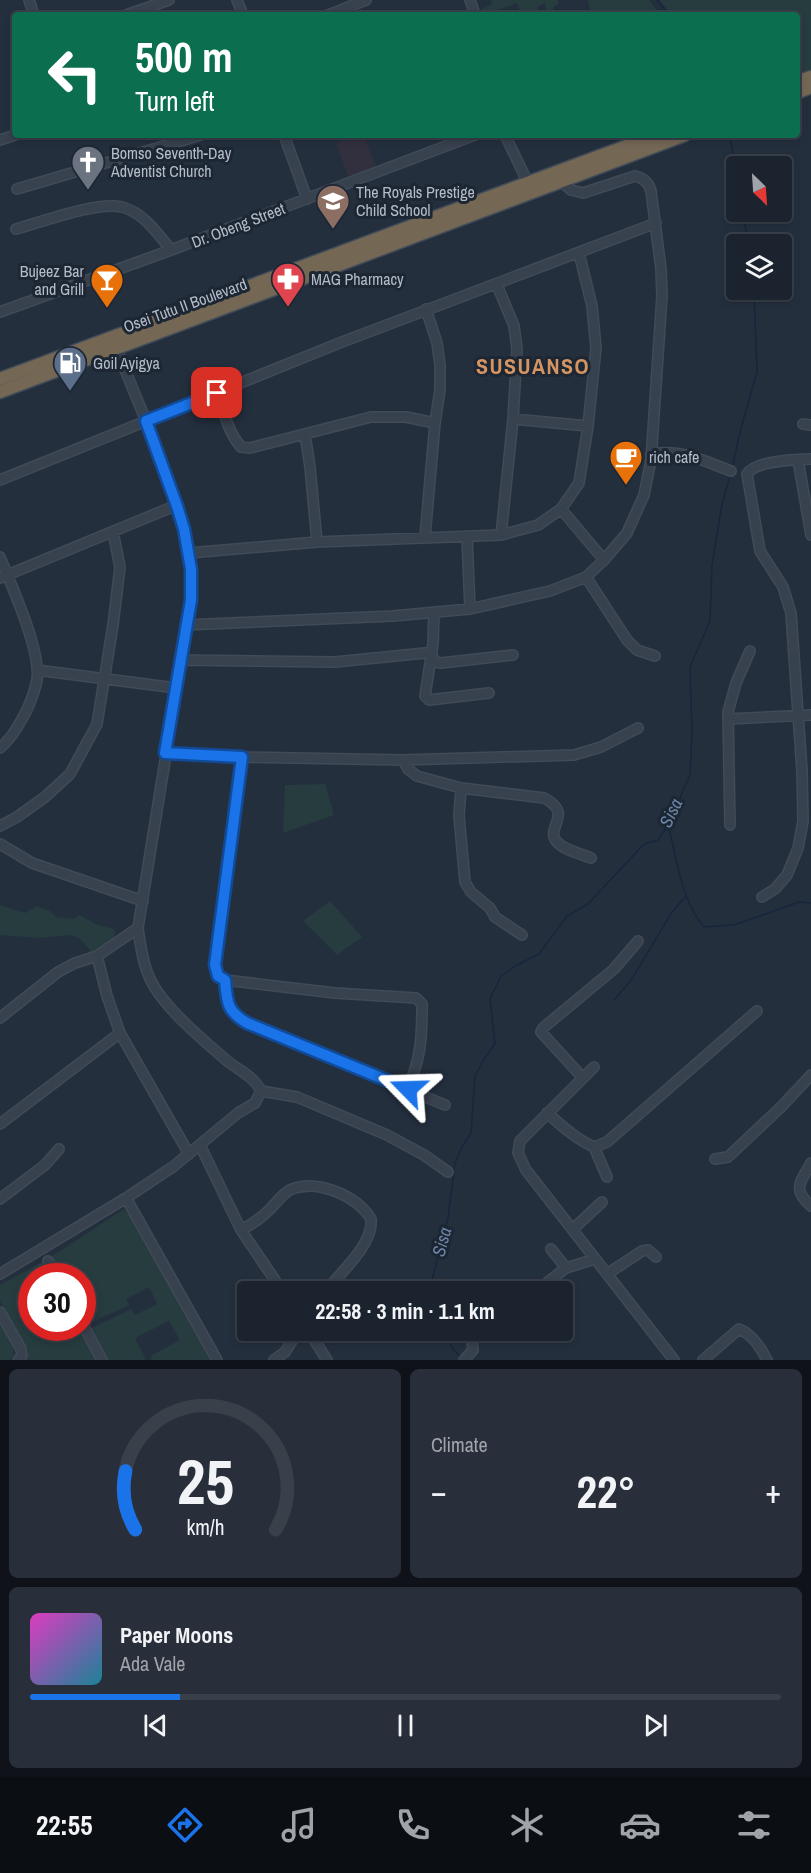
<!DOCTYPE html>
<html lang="en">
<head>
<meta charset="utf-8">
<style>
  body { margin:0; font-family:"Archivo Narrow",sans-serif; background:#282f3a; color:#f1f3f6; height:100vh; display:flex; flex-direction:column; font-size:22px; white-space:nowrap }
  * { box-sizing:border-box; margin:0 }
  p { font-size:20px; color:#a0a4aa }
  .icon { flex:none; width:33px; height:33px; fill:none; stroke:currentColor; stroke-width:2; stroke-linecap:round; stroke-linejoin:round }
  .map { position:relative; height:1360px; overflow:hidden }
  .sheet { display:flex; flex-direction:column; gap:9px; padding:9px; background:#0f1319; flex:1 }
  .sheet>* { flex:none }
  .hud { position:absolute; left:12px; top:12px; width:788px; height:126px; border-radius:6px; box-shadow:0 3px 9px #0003,0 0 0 2px #39404a; background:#0b6e4f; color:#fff; overflow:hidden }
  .needle { width:39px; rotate:155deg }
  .fabs { position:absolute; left:726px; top:156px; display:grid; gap:12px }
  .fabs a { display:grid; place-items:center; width:66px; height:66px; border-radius:6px; background:#1b232e; box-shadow:0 3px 9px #0003,0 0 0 2px #39404a; font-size:30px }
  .speed { position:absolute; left:18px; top:1263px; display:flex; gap:12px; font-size:30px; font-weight:700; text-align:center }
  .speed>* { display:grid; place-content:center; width:78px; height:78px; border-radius:50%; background:#1b232e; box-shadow:0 3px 9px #0003,0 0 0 2px #39404a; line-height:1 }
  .speed .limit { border:9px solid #d22; background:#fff; color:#111 }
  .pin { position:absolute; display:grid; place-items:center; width:51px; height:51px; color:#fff; margin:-26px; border-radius:12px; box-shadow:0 3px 9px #0006 }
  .me { position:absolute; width:66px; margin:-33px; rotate:292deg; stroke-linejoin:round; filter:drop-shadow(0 0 4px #0008) }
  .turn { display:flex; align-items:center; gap:21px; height:126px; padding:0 24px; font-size:27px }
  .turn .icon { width:78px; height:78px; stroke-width:2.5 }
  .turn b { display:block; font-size:42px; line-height:51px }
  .big { font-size:45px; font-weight:800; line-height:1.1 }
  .sheet .card { flex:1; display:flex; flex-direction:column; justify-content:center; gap:9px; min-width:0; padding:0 21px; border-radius:9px; background:#282f3a }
  .sheet .dial { align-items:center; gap:0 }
  .dial svg { height:156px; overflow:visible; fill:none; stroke:#39404a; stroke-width:7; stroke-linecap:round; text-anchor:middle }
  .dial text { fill:#f1f3f6; stroke:none }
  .song { display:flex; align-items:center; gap:18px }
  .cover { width:72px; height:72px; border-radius:9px; background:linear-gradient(135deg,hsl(310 70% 55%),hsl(190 70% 35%)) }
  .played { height:6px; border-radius:3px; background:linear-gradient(90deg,#1a73e8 20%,#39404a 20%) }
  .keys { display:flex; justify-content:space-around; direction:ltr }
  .heat { display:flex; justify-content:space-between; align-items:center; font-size:33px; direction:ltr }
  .sheet .tiles { flex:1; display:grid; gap:9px; grid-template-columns:1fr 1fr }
  .card:last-child { grid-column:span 2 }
  .trip { position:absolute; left:237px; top:1281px; width:336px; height:60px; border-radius:6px; background:#1b232e; box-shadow:0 3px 9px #0003,0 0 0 2px #39404a; font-weight:800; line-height:60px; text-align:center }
  .menu { display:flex; height:96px; justify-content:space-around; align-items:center; background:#0b0e12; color:#a0a4aa }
  .menu .icon { width:42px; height:42px }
  .menu .active { color:#1a73e8 }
  .menu b { font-size:27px; color:#f1f3f6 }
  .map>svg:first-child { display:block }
</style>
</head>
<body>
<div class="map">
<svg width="811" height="1360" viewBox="0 0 811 1360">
  <rect width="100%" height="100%" fill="#242f3e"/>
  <path fill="#32303f" d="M358,135H364L376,167L349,178L336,143Z"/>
  <path fill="#263c3f" d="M491,0H558L559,3L553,8L554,15H547L545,3L537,7L540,15H521L517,3L485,15L482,9L492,4Z
    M588,0H649L660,15H591Z
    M660,0H811V71L797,76L796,15H672Z
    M325,784L334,815L283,833L285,785Z
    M330,901L362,937L337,955L303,921Z
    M0,905L25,913L36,906L50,911L56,917L74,919L79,915L98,925L114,929L115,932L112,943L84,958L90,950L80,939L71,935L39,938L0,935Z
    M124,1209L132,1219L210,1360H151L152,1355L180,1340L169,1321L135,1338L146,1360H106L90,1329L131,1309L135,1315L157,1304L149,1287L126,1299L129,1305L86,1325L83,1318L82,1276H61L51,1257Z
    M44,1261L52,1276H32L31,1300L22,1305L32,1328H33L40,1340L59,1330L58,1328H79L97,1360H28V1350L0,1301V1285Z
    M0,1325C8,1333 19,1349 10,1360H0Z"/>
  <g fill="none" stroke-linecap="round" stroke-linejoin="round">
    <path stroke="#17263c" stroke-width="1.5" d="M657,0L669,15
      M730,135L736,174
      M743,212L748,244
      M732,468L741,428L757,372L754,290
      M668,825C677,858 681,901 704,927L734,925L799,902L811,903
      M614,1000L632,979L672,912L686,896
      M429,1292L448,1218L455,1163L462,1147L471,1133L475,1076L484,1059L495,1044L490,999L501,976L517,965L539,954L567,916L588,904L644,844L658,840L668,825L690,775L692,733L690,667L710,621L712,565L722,504L730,476
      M445,1330L452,1348L460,1357"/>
    <g stroke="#414a57" stroke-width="12">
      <path id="minor" d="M29,0L34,15
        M237,0L243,15
        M470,0L475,15
        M126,15L169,0
        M328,15L366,0
        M284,135L307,199
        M505,135L530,187
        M0,140L15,135
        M17,189L201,135
        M16,229C42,222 97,201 122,207C143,212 158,234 171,250
        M497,285L514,326L517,349L513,419L501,535
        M0,312L171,250L475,135
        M114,343L146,421L184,529L191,569V600L138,928C140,943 142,960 148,974C159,1004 202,1039 226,1060C238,1070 254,1076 261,1091L255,1103L238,1113L174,1166L126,1198L217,1360
        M217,393C224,412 228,432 241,447L250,448L371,417H406L435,423
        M513,419L588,426
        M803,424L811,425
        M305,435L310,467L317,542
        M651,454C683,449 704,461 731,471
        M798,460L811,535
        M0,480L342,342L656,223
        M561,509L604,560
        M467,536L470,609
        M425,537L435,423L440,390V365L437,343L426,309
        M189,553L317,542L501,535L538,525L561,509L579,483L588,426L596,348L592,306L579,253
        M0,557C12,587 41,650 37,680C34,694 29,707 22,719C16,730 10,740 0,748
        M586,577L627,640L637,650L655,656
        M0,578L177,505
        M434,612L433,644L425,696L429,700L489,693
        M185,625L393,616L470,609L550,591L586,577L604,560L627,533L644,495L651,460L662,296L661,269L651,191C649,183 644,178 635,176L583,193L571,190L562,182
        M180,660L335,662L425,653L431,655L436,662L441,663L513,655
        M37,670L176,688
        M728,719L811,715
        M165,753L242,757L403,760L574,755L601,747L638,728
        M242,757L215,965L218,976L225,980L335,993L416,998L422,1004C422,1038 421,1057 408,1089
        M403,760L408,769L417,776L461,788L544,798C575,814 544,828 557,842C564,850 581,854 591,858
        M461,788L459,816L465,882L471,892L490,908L495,917L522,935
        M730,825L728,712L736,683L750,651
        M0,826L17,817L45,797L70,774L97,724L113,625L120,567L113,532
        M0,844L32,863L143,901
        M762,897L775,889L787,875L798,848L803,821L802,771L791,613L783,587L760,551L747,474C756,460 795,460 811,459
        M97,956L107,996L120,1033L189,1154
        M225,980C227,1003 227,1011 247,1023L445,1105
        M0,1018L58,972L75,963L97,956L138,928
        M594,1067L520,1141L518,1153L526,1170L674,1360
        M583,1078L541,1032L543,1028L614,969L638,941
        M261,1091L297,1097L387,1135L424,1155L448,1172
        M547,1113C562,1126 576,1139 594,1147L607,1142L757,1011
        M0,1124L120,1033
        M200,1145L241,1230L283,1292
        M594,1147L607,1177
        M715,1159L728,1157L782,1106L811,1075
        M811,1163C800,1183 792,1189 811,1206
        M0,1199L45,1165L59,1149
        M573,1229L602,1202
        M241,1230C251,1225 260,1219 268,1211C275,1205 283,1192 292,1189C318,1179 357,1196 371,1219C374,1244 340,1273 325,1292
        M551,1249L566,1268
        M48,1261L57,1276
        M0,1274L126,1198
        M607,1274L642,1251L648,1250L656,1257
        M535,1292L566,1268L595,1259
        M0,1312L21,1349L22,1356L18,1360
        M82,1323L102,1360
        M308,1330L327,1360
        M274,1360L285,1352L299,1330
        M464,1360L473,1350C471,1340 473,1337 480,1330
        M703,1360L739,1329C752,1334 761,1348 767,1360"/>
    </g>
    <g stroke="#434c59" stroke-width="15">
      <path id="highway" d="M796,82L811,77
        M796,93L811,87
        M0,379L656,135
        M0,392L685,135"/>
    </g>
    <use href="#minor" stroke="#38414e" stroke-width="9"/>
    <use href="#highway" stroke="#746855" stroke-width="12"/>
  </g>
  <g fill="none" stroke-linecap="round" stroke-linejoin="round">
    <g stroke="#114b97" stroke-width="15">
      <path id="route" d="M217,393L146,421L177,506L184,529L191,569V600L165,753L242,757L215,965L218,976L225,980C227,1003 227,1011 247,1023L408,1089"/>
    </g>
    <use href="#route" stroke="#1a73e8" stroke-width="10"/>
  </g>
  <defs>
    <g id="church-pin" transform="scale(1.725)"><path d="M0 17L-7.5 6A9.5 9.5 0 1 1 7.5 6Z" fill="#6b7280" stroke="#1d2633"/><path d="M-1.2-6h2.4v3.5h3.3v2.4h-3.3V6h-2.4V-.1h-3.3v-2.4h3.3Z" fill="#fff"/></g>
    <g id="school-pin" transform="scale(1.725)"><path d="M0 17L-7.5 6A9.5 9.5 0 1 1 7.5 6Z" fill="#8d6e63" stroke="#1d2633"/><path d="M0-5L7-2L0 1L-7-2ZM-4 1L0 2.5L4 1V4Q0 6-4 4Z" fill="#fff"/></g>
    <g id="pharmacy-pin" transform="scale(1.725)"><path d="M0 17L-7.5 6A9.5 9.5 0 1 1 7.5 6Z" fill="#e0444e" stroke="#1d2633"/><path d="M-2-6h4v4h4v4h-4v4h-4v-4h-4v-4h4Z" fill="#fff"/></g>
    <g id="bar-pin" transform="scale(1.725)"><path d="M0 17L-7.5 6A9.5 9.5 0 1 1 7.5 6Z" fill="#e8710a" stroke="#1d2633"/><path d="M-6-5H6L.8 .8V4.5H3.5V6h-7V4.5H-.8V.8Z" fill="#fff"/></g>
    <g id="fuel-pin" transform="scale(1.725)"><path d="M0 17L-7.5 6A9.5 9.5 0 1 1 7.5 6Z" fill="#5c6f8a" stroke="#1d2633"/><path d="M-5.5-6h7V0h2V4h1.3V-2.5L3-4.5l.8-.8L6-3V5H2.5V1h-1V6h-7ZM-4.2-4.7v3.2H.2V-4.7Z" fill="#fff"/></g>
    <g id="cafe-pin" transform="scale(1.725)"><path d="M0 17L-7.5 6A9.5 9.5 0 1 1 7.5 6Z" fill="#e8710a" stroke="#1d2633"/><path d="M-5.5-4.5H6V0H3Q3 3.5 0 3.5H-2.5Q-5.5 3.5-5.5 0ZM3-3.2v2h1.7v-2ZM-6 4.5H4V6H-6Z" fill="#fff"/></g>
  </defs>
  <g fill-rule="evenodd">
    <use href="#church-pin" x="88" y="162"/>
    <use href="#school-pin" x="333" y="201"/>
    <use href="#pharmacy-pin" x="288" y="279"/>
    <use href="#bar-pin" x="107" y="280"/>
    <use href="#fuel-pin" x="70" y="363"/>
    <use href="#cafe-pin" x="626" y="457"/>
  </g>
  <g text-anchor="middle" stroke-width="6" stroke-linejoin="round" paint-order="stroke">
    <g font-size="16" fill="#b4bcc9" stroke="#1d2633" text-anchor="start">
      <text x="111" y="159">Bomso Seventh-Day<tspan x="111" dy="18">Adventist Church</tspan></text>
      <text x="356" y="198">The Royals Prestige<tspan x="356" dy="18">Child School</tspan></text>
      <text x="84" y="277" text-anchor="end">Bujeez Bar<tspan x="84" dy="18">and Grill</tspan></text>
      <text x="311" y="285">MAG Pharmacy</text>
      <text x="93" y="369">Goil Ayigya</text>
      <text x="649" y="463">rich cafe</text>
    </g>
    <g font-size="16" fill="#b4bcc9" stroke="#1d2633">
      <text transform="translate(238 225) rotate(-21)" y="6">Dr. Obeng Street</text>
      <text transform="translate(185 305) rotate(-20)" y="6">Osei Tutu II Boulevard</text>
    </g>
    <g font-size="18" font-style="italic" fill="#6d86a8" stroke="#1d2633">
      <text transform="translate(671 813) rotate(-64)" y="6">Sisa</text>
      <text transform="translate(442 1242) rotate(-75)" y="6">Sisa</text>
    </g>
    <g font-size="22" font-weight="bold" letter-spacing="1.5" fill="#d59563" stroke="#1d2633">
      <text x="533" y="374">SUSUANSO</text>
    </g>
  </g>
</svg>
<div class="fabs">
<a><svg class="needle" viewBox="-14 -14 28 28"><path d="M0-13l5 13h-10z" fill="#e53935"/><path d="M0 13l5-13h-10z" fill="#a0a4aa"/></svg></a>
<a><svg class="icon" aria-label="layers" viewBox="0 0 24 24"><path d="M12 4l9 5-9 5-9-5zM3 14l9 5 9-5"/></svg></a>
</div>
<div class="speed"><div class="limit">30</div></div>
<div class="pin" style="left:217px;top:393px;background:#d93025"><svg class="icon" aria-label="arrive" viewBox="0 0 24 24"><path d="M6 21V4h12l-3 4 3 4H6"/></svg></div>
<svg class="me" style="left:408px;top:1089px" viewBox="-20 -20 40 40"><path d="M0-17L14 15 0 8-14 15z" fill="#1a73e8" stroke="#fff" stroke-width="4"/></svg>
<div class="trip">22:58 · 3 min · 1.1 km</div>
<div class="hud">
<div class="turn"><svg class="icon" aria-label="left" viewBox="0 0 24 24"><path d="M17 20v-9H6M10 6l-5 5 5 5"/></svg><div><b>500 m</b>Turn left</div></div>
</div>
</div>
<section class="sheet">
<div class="tiles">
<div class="card dial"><svg viewBox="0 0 100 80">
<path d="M14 69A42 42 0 1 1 86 69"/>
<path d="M14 69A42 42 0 0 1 9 39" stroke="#1a73e8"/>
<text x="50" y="56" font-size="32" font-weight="700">25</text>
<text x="50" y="72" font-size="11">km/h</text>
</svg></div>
<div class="card"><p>Climate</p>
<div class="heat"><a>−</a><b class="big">22°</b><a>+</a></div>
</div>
<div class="card">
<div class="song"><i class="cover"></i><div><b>Paper Moons</b><p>Ada Vale</p></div></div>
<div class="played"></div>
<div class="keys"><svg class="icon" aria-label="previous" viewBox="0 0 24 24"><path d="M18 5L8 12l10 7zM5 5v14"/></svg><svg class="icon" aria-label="pause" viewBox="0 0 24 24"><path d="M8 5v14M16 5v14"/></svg><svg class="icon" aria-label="next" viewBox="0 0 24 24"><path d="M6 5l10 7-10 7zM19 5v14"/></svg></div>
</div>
</div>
</section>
<nav class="menu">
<b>22:55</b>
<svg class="icon active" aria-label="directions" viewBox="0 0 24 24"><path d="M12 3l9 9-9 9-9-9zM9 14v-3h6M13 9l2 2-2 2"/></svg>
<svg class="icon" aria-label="music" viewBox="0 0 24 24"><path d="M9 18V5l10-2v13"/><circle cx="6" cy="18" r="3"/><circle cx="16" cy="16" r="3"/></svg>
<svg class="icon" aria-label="phone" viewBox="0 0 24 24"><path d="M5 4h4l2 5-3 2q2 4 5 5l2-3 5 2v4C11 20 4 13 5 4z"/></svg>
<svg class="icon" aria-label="climate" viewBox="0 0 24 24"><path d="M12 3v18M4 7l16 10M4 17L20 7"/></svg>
<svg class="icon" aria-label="car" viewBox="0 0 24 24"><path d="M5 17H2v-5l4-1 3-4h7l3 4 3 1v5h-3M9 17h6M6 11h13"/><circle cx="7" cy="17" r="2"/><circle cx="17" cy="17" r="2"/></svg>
<svg class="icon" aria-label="filters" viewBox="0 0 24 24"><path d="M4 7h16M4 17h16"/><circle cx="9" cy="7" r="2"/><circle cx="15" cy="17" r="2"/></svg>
</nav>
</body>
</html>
